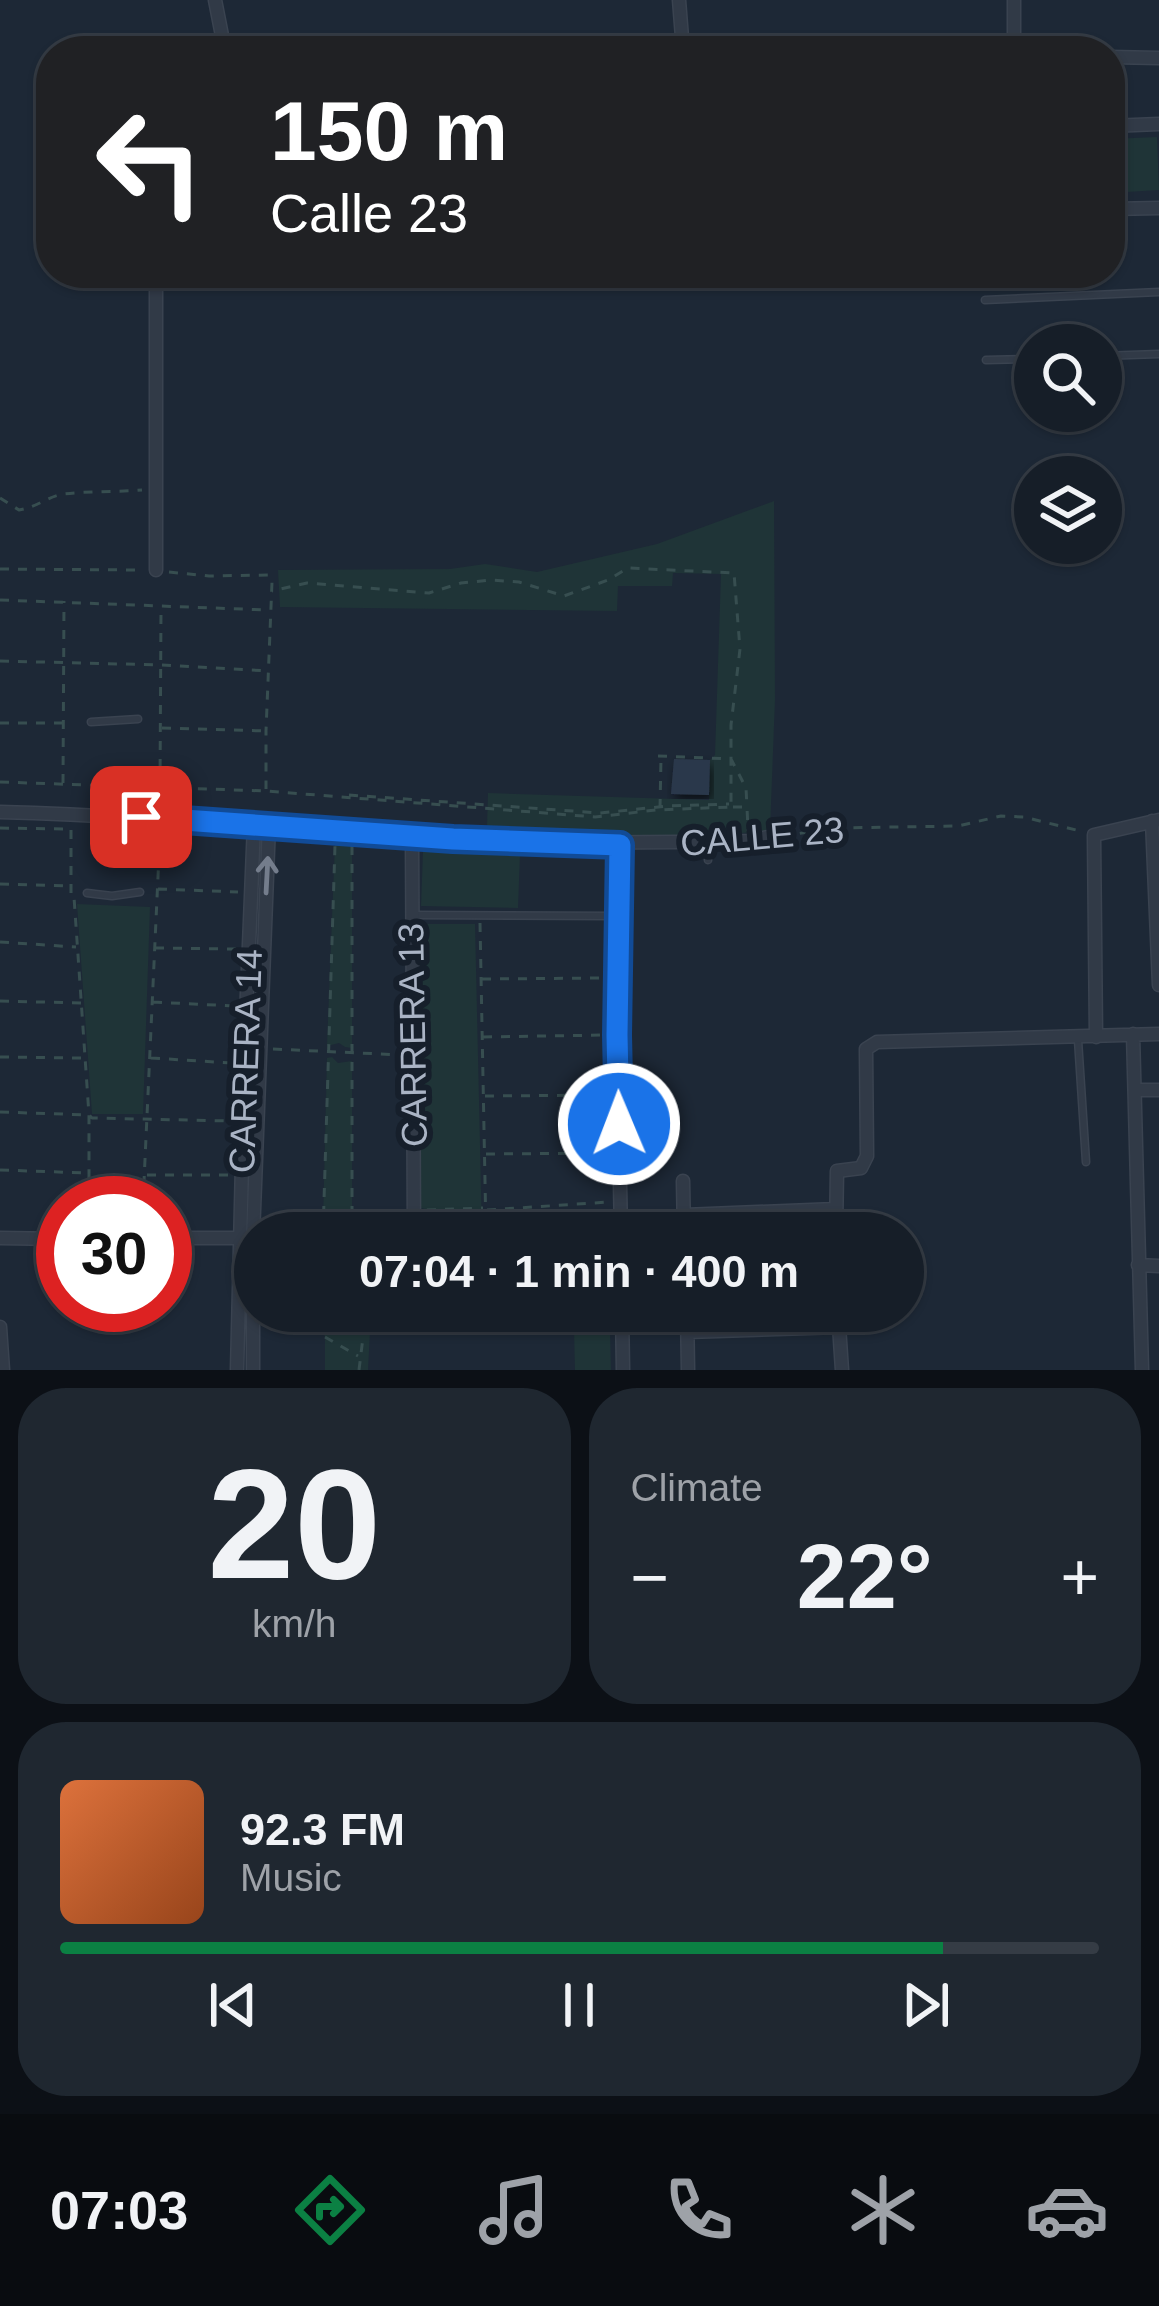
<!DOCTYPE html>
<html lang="en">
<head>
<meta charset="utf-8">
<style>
  body { margin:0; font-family:Arial,sans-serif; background:#1f2730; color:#f1f3f6; height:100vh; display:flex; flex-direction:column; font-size:45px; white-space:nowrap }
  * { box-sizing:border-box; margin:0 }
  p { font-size:39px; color:#9ea2a8 }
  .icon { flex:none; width:66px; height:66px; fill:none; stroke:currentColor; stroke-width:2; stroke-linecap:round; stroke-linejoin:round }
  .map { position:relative; height:1370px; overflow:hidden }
  .details { display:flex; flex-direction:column; gap:18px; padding:18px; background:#0c1016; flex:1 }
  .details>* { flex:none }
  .guide { position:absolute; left:36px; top:36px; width:1089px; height:252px; border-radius:48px; box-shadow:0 3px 9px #0004,0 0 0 3px #353c45; background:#202124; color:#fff; overflow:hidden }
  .buttons { position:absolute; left:1014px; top:324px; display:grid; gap:24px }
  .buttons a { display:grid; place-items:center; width:108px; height:108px; border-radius:50%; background:#161e28; box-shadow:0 3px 9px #0004,0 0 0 3px #353c45; font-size:60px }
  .speed { position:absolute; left:36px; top:1176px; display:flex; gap:24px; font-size:60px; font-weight:700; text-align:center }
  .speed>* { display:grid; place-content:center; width:156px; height:156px; border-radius:50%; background:#161e28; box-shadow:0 3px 9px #0004,0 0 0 3px #353c45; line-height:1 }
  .speed .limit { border:18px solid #d22; background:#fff; color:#111 }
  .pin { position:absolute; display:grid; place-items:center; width:102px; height:102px; color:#fff; margin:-51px; border-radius:24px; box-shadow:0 6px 18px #0006 }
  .me { position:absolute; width:132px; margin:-66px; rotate:359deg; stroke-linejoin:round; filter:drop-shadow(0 0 9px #0008) }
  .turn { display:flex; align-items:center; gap:42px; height:252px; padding:0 36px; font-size:54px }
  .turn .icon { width:156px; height:156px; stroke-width:2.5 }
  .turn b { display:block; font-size:84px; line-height:102px }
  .big { font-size:90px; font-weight:700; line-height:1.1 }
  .details .tile { flex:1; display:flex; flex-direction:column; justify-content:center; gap:18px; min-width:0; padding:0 42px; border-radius:48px; background:#1f2730 }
  .details .dial { align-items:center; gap:0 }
  .dial b { font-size:156px; line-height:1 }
  .song { display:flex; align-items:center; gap:36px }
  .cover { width:144px; height:144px; border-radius:18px; background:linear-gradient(135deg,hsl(20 70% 55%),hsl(20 70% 35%)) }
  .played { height:12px; border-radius:6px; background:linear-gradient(90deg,#0b8043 85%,#353c45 85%) }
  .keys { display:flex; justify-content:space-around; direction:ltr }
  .heat { display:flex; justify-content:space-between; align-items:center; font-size:66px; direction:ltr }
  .details .tiles { flex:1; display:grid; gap:18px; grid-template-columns:1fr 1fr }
  .tile:last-child { grid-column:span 2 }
  .trip { position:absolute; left:234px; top:1212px; width:690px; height:120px; border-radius:60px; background:#161e28; box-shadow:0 3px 9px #0004,0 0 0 3px #353c45; font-weight:700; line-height:120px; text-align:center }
  .dock { display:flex; height:192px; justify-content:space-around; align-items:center; background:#090c10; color:#9ea2a8 }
  .dock .icon { width:84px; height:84px }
  .dock .on { color:#0b8043 }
  .dock b { font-size:54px; color:#f1f3f6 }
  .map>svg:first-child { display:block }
</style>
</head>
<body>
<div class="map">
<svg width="1159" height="1370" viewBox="0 0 1159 1370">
  <defs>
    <filter id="shadow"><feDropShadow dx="3.5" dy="6" stdDeviation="6" flood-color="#0009"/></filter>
  </defs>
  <rect width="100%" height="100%" fill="#1d2836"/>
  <path fill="#1f3437" d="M1157,137L1159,190L1110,193V139Z
    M774,501L775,699L770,831C678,839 587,836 494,832L489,830L487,826L488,793L709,800L710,760L715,755L721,574L673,573L672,586H618L617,611L280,607L278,570L450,569L485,564L537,572L657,544Z
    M335,842L352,845V1048L345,1047L339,1043L327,1046Z
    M423,851L520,854L518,908L421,906Z
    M77,904L150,907L143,1114H92Z
    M416,924H475L482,1233H426V1209L420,1208Z
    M332,1057L338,1063L352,1061V1221L323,1223L327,1058Z
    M427,1311H483V1324L427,1326Z
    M358,1326L370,1331L368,1370H325V1337L322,1328Z
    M610,1330L611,1370H575L574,1331Z"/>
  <path fill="#2c394b" filter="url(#shadow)" d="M674,759L710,760L709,795L671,794Z"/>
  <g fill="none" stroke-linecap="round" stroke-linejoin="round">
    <g stroke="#3a4350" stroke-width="9">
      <path id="lane" d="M985,300L1159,292
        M1101,356L1159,354
        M986,360L1035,359
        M91,722L138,719
        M708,860L709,842
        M87,893L112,896L140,892
        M414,915L617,916
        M1078,1040L1086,1162
        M340,1320H412"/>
    </g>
    <g stroke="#3a4350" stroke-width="15">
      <path id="street" d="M215,0L225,51
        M679,0L683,50
        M670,51H706
        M1014,51V0
        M1110,57L1159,58
        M1110,126L1159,124
        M1110,209L1159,208
        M156,570V280L158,273
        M0,812C149,816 298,830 447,839C547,844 647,843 748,841L768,837
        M1152,821L1159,985
        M412,836L414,1233
        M620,845L617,1035L621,1233
        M1133,1034L1142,1370
        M1096,1037L1094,835L1159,820
        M1136,1090H1159
        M683,1181L684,1233
        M684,1215L836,1209
        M836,1233L837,1171L861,1168L867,1156L866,1049L877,1042L1159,1034
        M0,1238L63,1239
        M165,1238H240
        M1138,1265L1159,1266
        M622,1311L623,1370
        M687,1311L688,1370
        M838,1311L842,1370
        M0,1327L3,1370
        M687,1332L839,1327
        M237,1370L245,1040L254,824
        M253,1370V1236L269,825"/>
    </g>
    <path stroke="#374e50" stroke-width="3" stroke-dasharray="9 9" stroke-linecap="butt" d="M0,498L19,510C38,507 48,496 64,494C89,491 116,492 142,490
      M0,569L142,570
      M169,572L209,576L268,575L272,582L266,731V789
      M0,600L268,610
      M0,661L162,665L268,671
      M0,723H64
      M162,728L266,731
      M658,756L731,759L746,788L747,807
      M0,782L266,791L595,817L656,810L731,807V725L740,649L734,573L628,568L608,580L564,596L519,582L491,580L461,583L429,593L307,583L272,591
      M63,783L64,601
      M160,786L161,610
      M349,795L600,813L668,806L729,804
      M733,807H747L748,831
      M660,808L661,758
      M0,828L71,829V896L74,897L89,1115V1203
      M782,836L836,828L958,826L1001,816L1024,817L1080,831
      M0,884L70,886
      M158,889L238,892
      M480,923L486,1233
      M0,942L76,947
      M155,948L236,949
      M482,979L605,978
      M0,1001L81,1003
      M153,1002L234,1006
      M483,1037L606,1035
      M273,1049L402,1055
      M0,1057L82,1058
      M151,1058L232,1063
      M485,1096L607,1095
      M0,1112L89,1115L92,1118L231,1121
      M486,1154L609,1153
      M0,1170L88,1173
      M147,1175H228
      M143,1203L160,833
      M427,1210L483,1208
      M487,1210L609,1202
      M425,1226L453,1211
      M323,1233L335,845
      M352,1233V845
      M425,1311V1328L608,1326
      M485,1326V1311
      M325,1337L358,1356
      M359,1370L364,1329"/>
    <use href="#lane" stroke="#313a47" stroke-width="6"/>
    <use href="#street" stroke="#313a47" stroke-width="12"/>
  </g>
  <defs><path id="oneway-shaft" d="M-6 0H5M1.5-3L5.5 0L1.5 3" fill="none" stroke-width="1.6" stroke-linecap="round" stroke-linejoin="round" transform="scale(3)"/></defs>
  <use stroke="#747d8c" href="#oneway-shaft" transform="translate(267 875) rotate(-87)"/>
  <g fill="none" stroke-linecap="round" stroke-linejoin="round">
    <g stroke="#114b97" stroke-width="30">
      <path id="route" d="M141,817L453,839L620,845L617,1035L619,1124"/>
    </g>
    <use href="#route" stroke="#1a73e8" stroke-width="21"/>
  </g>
  <g text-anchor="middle" stroke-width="12" stroke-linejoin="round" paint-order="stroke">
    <g font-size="36" fill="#aab4c5" stroke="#161f2b">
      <text transform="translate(762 836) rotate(-5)" y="13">CALLE 23</text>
      <text transform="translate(412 1035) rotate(-91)" y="13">CARRERA 13</text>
      <text transform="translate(245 1061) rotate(-88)" y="13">CARRERA 14</text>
    </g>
  </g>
</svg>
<div class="buttons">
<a><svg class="icon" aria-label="search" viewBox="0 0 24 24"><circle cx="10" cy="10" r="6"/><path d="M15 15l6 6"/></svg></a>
<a><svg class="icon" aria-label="layers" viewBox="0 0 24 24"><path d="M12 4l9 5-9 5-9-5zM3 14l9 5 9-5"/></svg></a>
</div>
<div class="speed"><div class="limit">30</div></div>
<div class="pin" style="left:141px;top:817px;background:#d93025"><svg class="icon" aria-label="arrive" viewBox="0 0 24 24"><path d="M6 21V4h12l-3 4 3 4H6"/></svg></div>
<svg class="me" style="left:619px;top:1124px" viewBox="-20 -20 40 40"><circle r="17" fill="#1a73e8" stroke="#fff" stroke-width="3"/><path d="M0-11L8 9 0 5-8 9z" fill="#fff"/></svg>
<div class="trip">07:04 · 1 min · 400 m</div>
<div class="guide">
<div class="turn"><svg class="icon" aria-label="left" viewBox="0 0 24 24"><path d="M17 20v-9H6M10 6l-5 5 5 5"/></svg><div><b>150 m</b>Calle 23</div></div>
</div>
</div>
<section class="details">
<div class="tiles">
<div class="tile dial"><b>20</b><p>km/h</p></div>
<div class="tile"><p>Climate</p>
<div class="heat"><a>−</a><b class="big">22°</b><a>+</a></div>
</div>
<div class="tile">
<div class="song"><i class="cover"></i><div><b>92.3 FM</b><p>Music</p></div></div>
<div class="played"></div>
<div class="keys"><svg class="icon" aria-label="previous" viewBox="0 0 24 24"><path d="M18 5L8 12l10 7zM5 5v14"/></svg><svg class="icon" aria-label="pause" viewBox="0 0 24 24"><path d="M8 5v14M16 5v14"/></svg><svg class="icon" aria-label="next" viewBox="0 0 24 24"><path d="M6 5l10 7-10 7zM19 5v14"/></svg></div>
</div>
</div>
</section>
<nav class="dock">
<b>07:03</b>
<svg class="icon on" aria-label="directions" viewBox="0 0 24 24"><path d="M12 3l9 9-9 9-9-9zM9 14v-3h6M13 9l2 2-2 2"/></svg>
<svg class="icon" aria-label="music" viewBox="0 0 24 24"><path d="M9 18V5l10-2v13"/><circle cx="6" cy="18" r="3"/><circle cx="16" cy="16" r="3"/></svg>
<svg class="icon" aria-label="phone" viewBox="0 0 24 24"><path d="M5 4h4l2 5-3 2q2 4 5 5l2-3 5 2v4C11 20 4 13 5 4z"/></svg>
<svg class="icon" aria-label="climate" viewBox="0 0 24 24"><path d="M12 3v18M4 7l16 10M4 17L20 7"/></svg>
<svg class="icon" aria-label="car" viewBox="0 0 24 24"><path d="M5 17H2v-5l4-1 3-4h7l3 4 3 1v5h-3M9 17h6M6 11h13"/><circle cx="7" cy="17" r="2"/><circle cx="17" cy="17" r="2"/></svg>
</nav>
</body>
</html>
